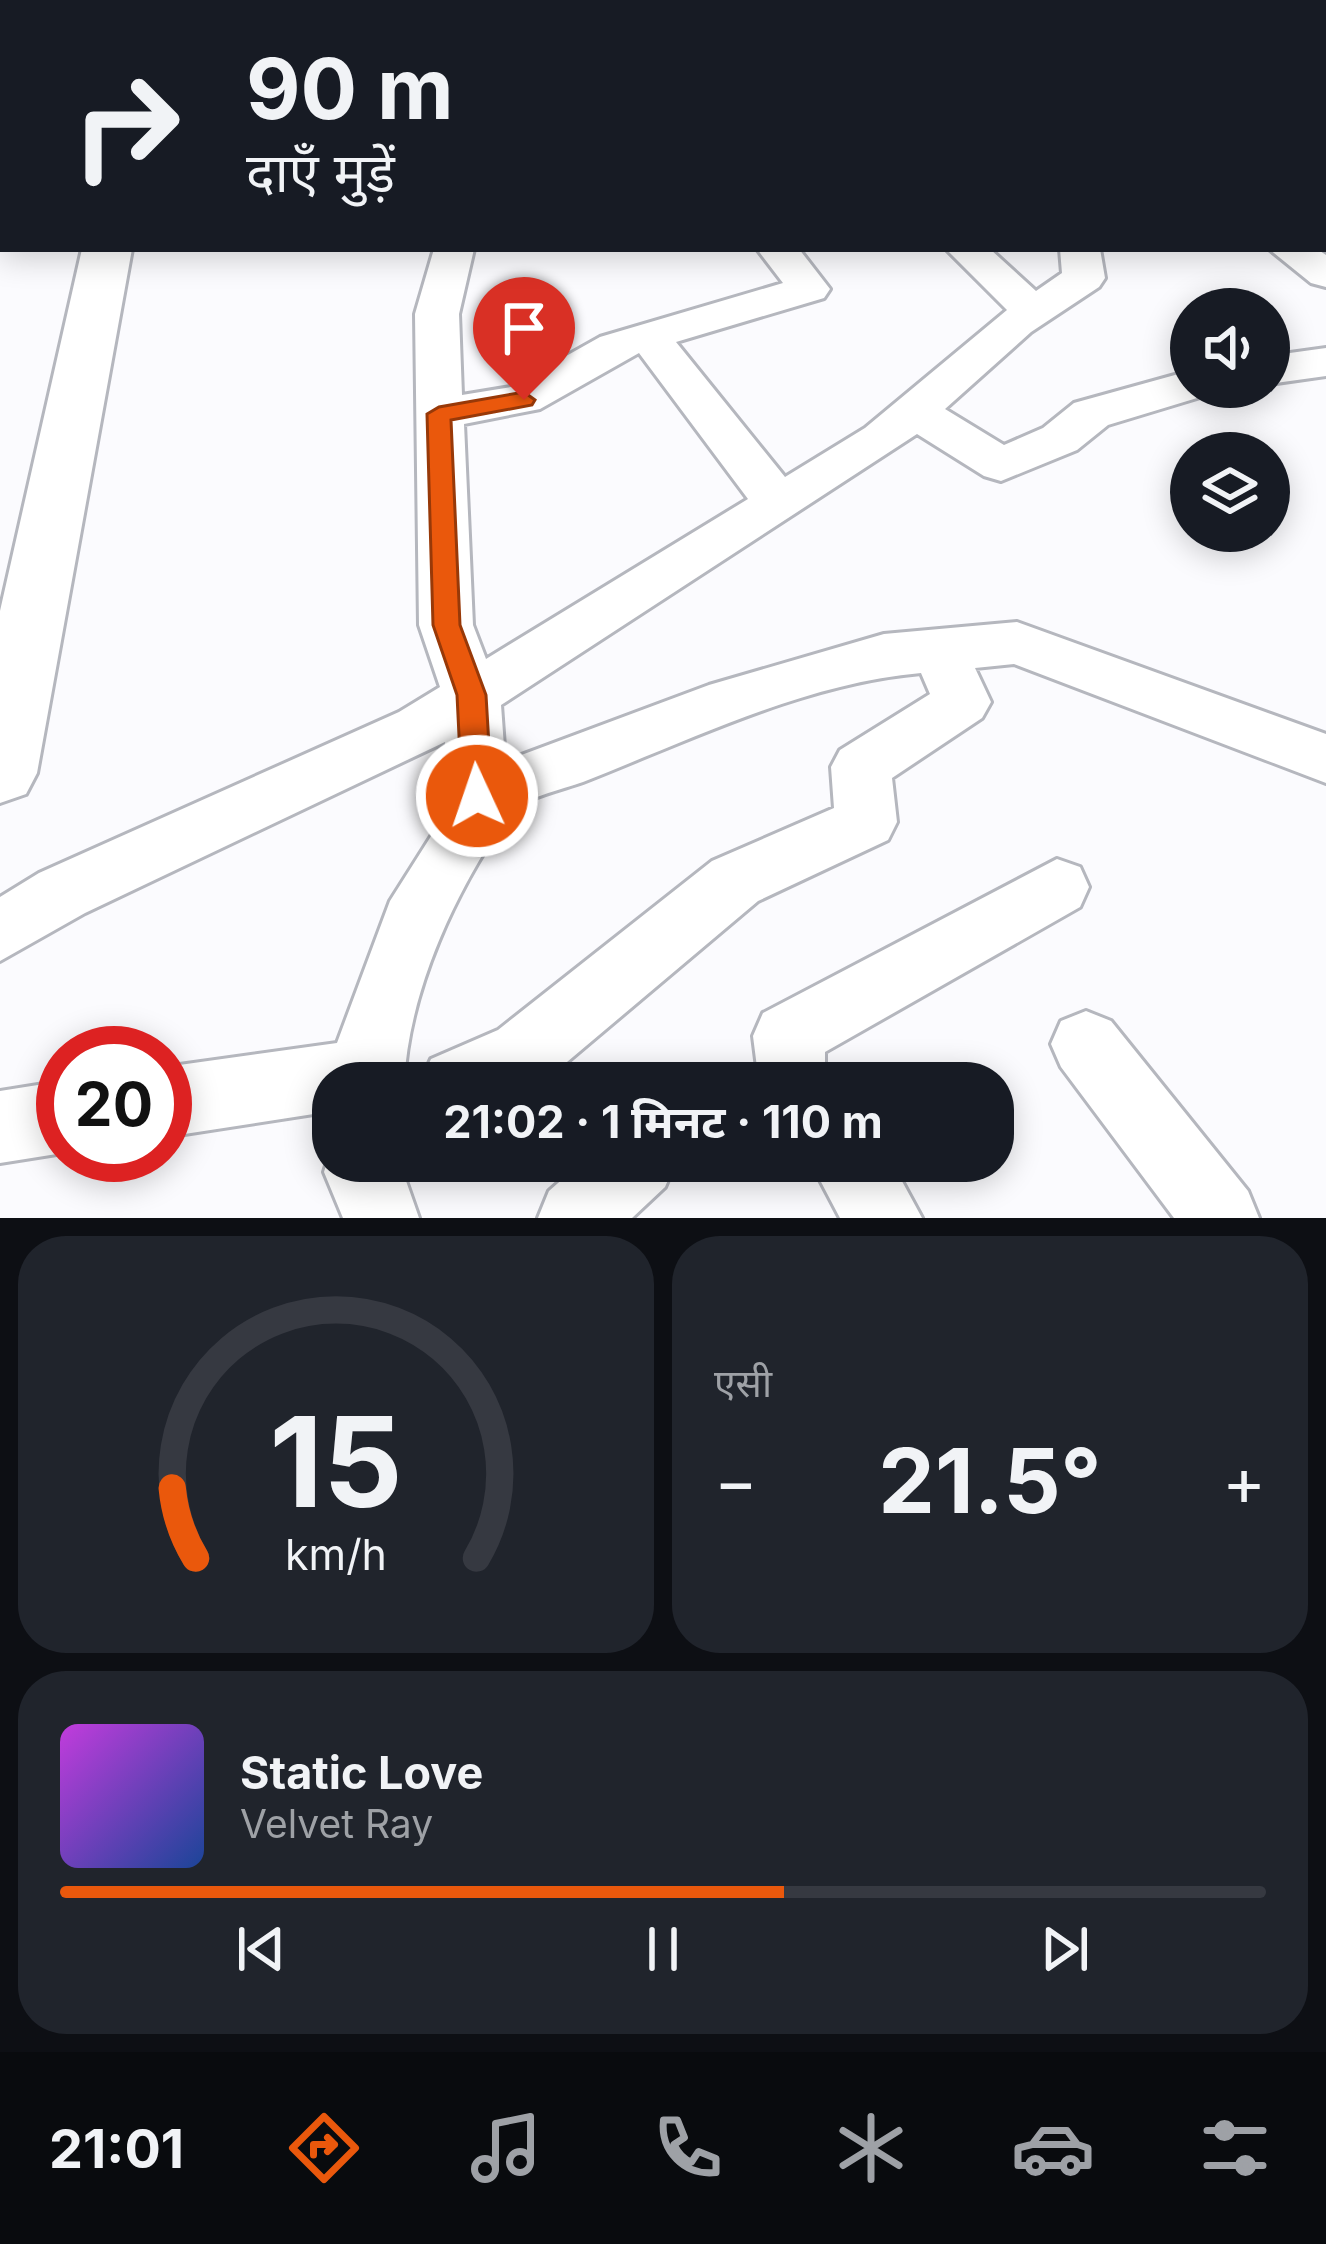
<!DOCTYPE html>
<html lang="hi">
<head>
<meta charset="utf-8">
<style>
  body { margin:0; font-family:Inter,"Noto Sans Devanagari",sans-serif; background:#20242c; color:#f1f3f6; height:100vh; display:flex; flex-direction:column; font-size:45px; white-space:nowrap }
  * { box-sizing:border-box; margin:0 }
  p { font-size:39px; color:#9ea1a6 }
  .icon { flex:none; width:66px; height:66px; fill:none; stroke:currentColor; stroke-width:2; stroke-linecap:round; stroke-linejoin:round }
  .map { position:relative; height:1218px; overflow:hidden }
  .sheet { display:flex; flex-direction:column; gap:18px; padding:18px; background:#0d0f14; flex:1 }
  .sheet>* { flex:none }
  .hud { position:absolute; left:0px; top:0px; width:1326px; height:252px; box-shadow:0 6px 30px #0003; background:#171b24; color:#f1f3f6; overflow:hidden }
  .tools { position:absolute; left:1170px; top:288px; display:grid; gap:24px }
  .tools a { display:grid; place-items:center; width:120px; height:120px; border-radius:50%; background:#171b24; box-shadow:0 6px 30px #0003; font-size:60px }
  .speed { position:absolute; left:36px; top:1026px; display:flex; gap:24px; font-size:60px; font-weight:700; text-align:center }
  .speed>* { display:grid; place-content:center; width:156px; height:156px; border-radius:50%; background:#171b24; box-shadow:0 6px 30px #0003; line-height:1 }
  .speed .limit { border:18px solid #d22; background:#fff; color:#111 }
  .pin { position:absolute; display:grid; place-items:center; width:102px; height:102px; color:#fff; margin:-123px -51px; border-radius:50% 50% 50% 0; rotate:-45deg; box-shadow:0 0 12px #0007 }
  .pin .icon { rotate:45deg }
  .me { position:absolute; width:132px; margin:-66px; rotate:357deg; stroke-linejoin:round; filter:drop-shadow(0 0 9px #0008) }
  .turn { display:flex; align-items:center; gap:42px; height:252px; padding:0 48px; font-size:54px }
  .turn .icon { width:156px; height:156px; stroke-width:2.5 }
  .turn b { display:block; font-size:84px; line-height:102px }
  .big { font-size:90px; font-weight:700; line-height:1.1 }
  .sheet .card { flex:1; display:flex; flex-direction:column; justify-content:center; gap:18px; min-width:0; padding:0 42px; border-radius:48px; background:#20242c }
  .sheet .dial { align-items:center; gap:0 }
  .dial svg { height:312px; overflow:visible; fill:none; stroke:#363941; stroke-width:7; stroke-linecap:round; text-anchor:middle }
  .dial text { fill:#f1f3f6; stroke:none }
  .song { display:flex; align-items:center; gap:36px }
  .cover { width:144px; height:144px; border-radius:18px; background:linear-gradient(135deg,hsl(290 70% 55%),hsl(220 70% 35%)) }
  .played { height:12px; border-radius:6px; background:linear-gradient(90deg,#ea580c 60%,#363941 60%) }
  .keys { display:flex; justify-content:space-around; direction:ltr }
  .heat { display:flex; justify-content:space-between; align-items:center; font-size:66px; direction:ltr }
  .sheet .tiles { flex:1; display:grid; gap:18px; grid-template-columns:1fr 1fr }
  .card:last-child { grid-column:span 2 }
  .trip { position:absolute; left:312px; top:1062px; width:702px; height:120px; border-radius:48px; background:#171b24; box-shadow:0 6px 30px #0003; font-weight:700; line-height:120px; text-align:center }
  .dock { display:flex; height:192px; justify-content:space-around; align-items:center; background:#090b0e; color:#9ea1a6 }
  .dock .icon { width:84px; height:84px }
  .dock .selected { color:#ea580c }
  .dock b { font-size:54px; color:#f1f3f6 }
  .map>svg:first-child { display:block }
</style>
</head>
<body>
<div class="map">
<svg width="1326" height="1218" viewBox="0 0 1326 1218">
  <rect width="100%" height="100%" fill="#fbfbfe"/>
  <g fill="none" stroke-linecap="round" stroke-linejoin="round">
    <g stroke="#b5b7be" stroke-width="6">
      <path id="minor" d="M767,0H816L765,3Z
        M902,0H934V3H902Z
        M1010,0H1050L1008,3Z
        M1147,0H1183L1185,3H1149Z
        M1256,0H1291L1293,3H1258Z
        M1323,19L1326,20V41L1323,40Z
        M1326,83V105L1323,106V84Z
        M1323,144H1326L1323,167Z
        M434,249H474L459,314L462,395L511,387L600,337L783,283L757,249H799L830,289L824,298L676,342L785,477L865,428L1007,310L946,249H990L1036,291L1062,273L1060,249H1100L1105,278L1099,287L1031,332L945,409L1004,445L1043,428L1074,403L1175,375L1191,371V387H1213L1207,395L1108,425L1077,450L1001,481L984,476L917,434L501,705L505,761L709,685L884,634L1017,622L1326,734V783L1014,664L975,668L991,702L982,718L892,778L897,822L888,840L758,901L548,1078L536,1083H420L431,1059L498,1030L712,861L834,808L831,767L840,750L930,694L921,673C805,683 690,740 583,782C564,789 519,799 509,814C456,890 409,989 404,1083H333V1111L165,1137V1067L337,1043L390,901L447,811L445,742L85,913L0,961V897L39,873L399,712L440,687L419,625L415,314ZM639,353L748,499L486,659L473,625L464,424L540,409Z
        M1269,249H1317L1326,255V287L1311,283Z
        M1326,348V376L1269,384V356Z
        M1057,859L1080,867L1089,887L1080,907L825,1052V1083H759L753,1036L763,1013Z
        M1086,1011L1111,1021L1248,1191L1259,1218H1174L1061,1067L1051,1044L1061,1021Z
        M63,1081V1153L0,1163V1091Z
        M333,1142V1161H399L419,1218H343L324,1172Z
        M583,1161H676L665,1187L632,1218H538L549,1191Z
        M810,1161H891L922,1218H840Z"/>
    </g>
    <g stroke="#b5b7be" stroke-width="6">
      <path id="major" d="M118,0H156L157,3H117Z
        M82,249H132L37,773L26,794L0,803V611Z"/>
    </g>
    <use href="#minor" fill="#fff" fill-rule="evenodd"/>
    <use href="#major" fill="#fff" fill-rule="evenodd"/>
  </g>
  <path fill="#ea580c" stroke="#983908" stroke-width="3" d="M524,392L535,400L532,405L451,420L460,625L486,695L492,796L477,809L462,796L457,695L433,625L427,414L439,407Z"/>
</svg>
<div class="tools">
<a><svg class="icon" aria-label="sound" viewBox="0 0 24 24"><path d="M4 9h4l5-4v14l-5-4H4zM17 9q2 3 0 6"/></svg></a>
<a><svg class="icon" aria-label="layers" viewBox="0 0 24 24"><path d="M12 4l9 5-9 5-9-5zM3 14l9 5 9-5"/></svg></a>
</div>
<div class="speed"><div class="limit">20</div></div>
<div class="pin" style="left:524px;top:400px;background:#d93025"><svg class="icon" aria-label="arrive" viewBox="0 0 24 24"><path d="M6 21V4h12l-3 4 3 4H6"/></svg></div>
<svg class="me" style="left:477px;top:796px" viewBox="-20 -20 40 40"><circle r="17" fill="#ea580c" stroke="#fff" stroke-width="3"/><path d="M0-11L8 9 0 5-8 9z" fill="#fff"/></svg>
<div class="trip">21:02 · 1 मिनट · 110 m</div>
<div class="hud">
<div class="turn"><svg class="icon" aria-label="right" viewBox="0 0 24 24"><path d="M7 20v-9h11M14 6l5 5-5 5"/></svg><div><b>90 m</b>दाएँ मुड़ें</div></div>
</div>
</div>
<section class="sheet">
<div class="tiles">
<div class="card dial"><svg viewBox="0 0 100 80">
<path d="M14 69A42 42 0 1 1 86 69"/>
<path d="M14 69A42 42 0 0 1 8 51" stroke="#ea580c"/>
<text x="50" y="56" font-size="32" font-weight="700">15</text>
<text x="50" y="72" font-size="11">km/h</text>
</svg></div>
<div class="card"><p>एसी</p>
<div class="heat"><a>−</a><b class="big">21.5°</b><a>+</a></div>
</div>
<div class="card">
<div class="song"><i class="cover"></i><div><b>Static Love</b><p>Velvet Ray</p></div></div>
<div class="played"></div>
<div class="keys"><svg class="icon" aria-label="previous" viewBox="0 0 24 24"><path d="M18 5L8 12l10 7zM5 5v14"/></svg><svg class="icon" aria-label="pause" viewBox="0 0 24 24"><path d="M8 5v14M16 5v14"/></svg><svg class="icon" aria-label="next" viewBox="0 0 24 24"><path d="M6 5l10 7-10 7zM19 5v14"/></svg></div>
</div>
</div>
</section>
<nav class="dock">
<b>21:01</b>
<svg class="icon selected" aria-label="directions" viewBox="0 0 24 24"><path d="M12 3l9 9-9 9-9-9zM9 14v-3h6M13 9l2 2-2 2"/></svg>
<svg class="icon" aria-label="music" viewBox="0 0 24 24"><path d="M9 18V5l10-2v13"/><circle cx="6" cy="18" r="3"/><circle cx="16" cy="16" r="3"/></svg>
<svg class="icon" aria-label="phone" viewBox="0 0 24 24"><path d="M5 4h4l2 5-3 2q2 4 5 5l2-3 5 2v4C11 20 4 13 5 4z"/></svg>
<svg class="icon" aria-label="climate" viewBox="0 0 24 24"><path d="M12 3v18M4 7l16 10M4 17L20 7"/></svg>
<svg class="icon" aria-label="car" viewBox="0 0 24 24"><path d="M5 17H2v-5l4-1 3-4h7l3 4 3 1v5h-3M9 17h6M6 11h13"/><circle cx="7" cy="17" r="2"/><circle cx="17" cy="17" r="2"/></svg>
<svg class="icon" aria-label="filters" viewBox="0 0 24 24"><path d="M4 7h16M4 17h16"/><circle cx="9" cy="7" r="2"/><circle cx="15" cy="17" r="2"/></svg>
</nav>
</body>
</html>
